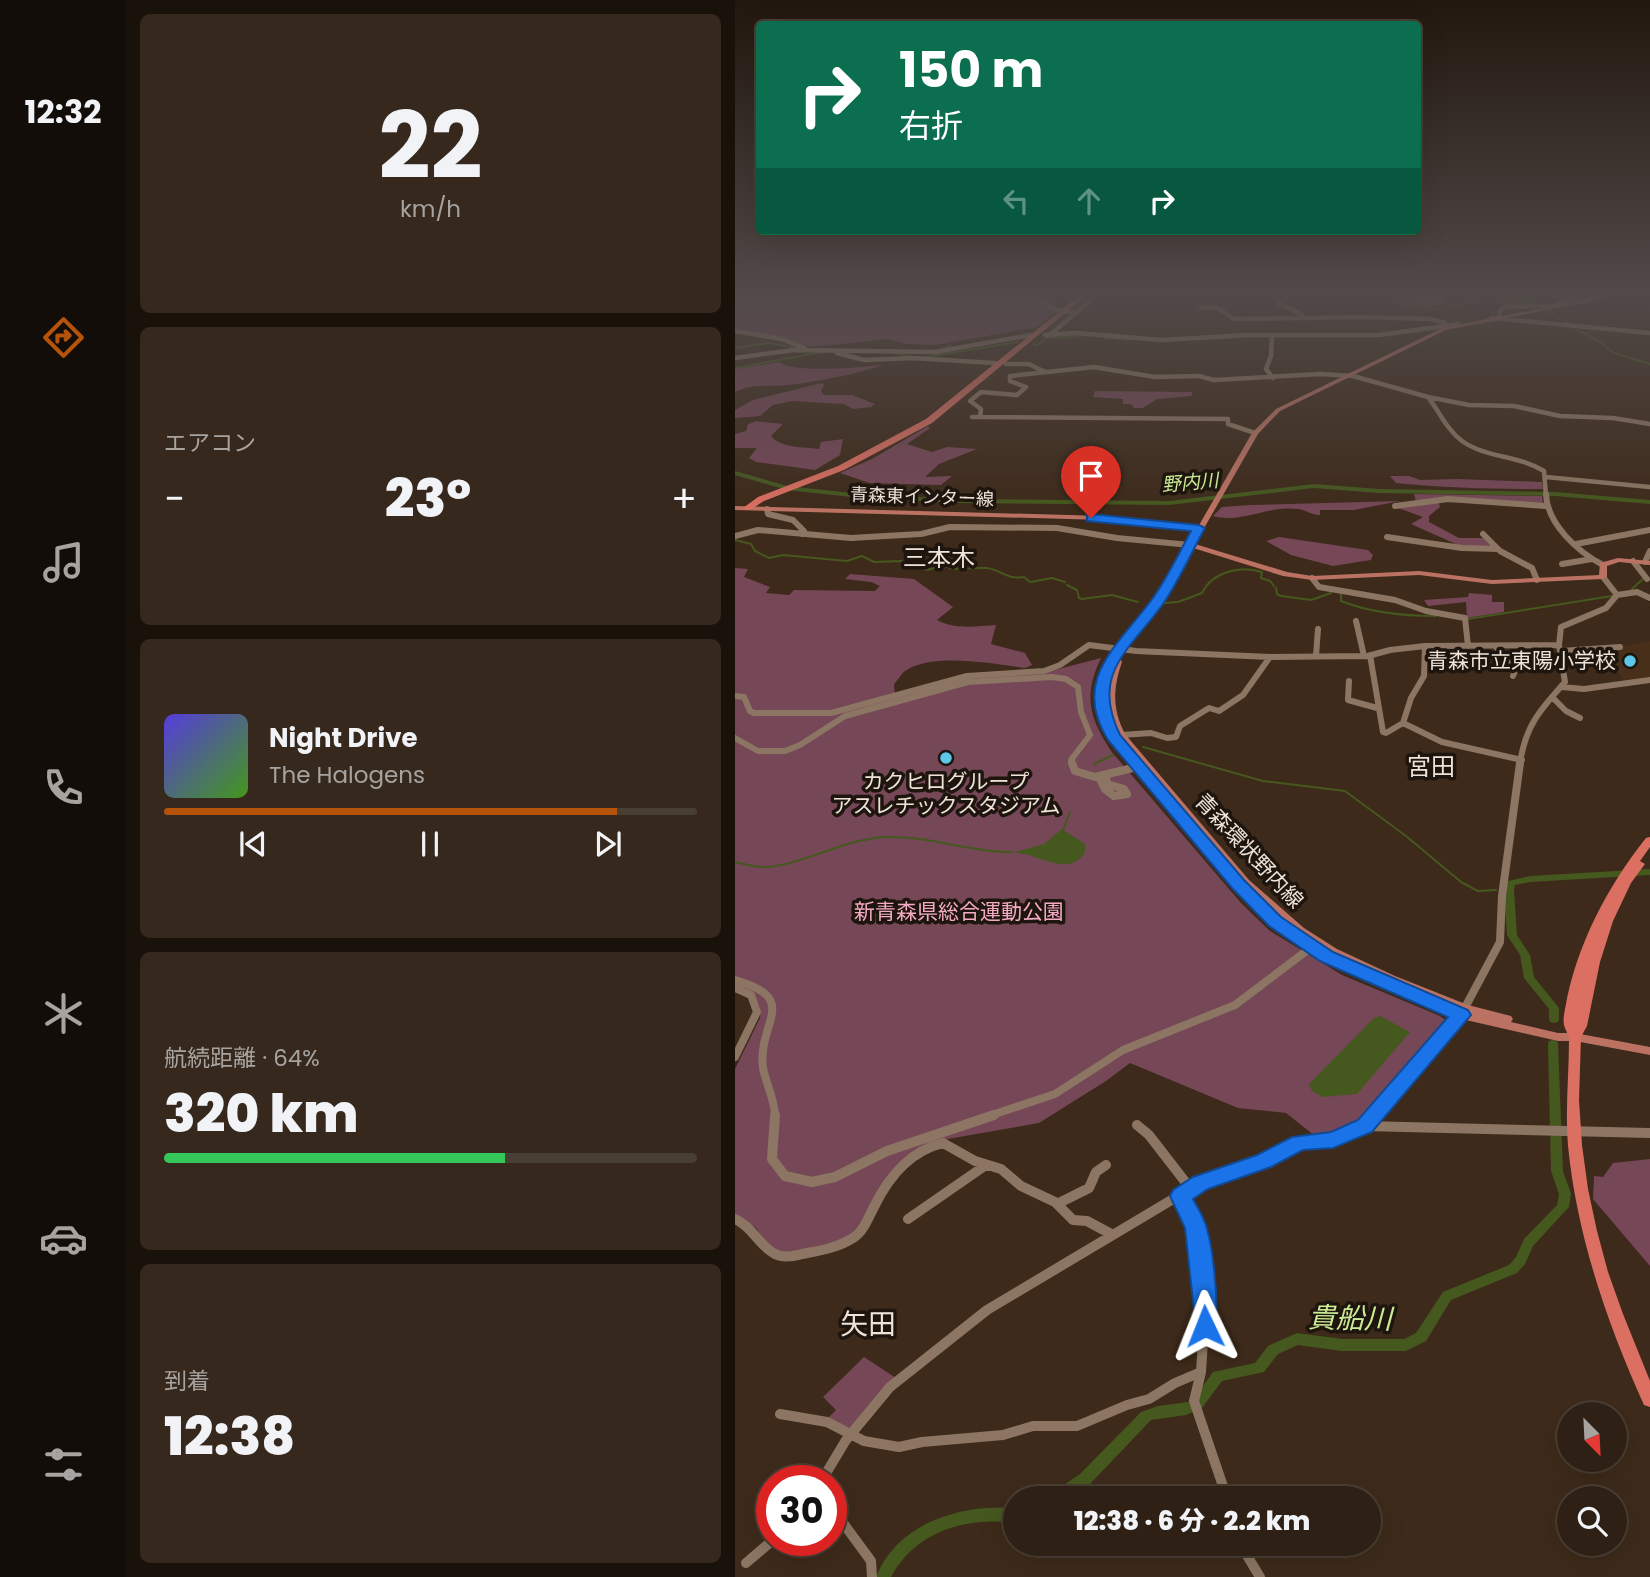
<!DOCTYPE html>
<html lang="ja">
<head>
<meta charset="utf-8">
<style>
  body { margin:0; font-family:Poppins,"Noto Sans JP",sans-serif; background:#36281d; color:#f1f3f6; height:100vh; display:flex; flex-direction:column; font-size:26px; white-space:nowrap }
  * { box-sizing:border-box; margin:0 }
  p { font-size:23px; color:#a7a3a0 }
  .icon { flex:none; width:38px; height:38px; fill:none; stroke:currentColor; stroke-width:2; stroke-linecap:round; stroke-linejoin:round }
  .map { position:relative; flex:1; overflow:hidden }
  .sheet { display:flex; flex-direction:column; gap:14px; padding:14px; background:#19120b; width:609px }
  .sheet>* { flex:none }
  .guide { position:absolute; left:21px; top:21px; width:665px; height:214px; border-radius:7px; box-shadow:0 7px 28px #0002,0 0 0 2px #493e34; background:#0b6e4f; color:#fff; overflow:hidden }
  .needle { width:46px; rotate:156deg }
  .fabs { position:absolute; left:822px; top:1402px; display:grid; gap:14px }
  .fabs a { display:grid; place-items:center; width:70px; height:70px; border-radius:50%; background:#2e2014; box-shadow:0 7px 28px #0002,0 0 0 2px #493e34; font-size:35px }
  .speed { position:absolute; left:21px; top:1465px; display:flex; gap:14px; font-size:35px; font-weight:700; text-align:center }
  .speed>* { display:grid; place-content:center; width:91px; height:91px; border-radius:50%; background:#2e2014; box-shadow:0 7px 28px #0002,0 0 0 2px #493e34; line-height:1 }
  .speed .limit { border:10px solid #d22; background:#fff; color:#111 }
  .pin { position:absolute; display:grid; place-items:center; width:60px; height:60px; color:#fff; margin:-72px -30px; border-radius:50% 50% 50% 0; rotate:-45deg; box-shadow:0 0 7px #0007 }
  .pin .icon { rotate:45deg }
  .me { position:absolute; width:77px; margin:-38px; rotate:358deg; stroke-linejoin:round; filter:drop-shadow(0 0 5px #0008) }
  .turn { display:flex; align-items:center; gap:24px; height:147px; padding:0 28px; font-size:32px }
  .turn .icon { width:91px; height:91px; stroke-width:2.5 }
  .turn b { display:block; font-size:49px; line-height:60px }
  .lanes { display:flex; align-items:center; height:66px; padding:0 28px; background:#0003; justify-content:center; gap:35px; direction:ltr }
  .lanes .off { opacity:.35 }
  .big { font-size:52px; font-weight:800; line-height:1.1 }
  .sheet .card { flex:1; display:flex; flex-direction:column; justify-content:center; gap:10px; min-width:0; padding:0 24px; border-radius:10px; background:#36281d }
  .sheet .dial { align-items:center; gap:0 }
  .dial b { font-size:91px; line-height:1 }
  .song { display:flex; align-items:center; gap:21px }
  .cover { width:84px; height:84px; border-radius:10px; background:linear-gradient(135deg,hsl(250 70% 55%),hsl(100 70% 35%)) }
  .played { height:7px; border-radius:4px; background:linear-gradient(90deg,#b45309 85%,#493e34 85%) }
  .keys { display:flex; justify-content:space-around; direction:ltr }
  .heat { display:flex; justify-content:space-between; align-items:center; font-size:38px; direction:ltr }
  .charge { height:10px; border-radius:5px; background:linear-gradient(90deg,#34c759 64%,#493e34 0) }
  .trip { position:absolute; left:268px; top:1486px; width:378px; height:70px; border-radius:35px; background:#2e2014; box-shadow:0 7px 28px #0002,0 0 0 2px #493e34; font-weight:800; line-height:70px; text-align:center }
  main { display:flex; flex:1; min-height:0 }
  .dock { display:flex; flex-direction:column; width:126px; justify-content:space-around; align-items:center; background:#120d08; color:#a7a3a0 }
  .dock .icon { width:49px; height:49px }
  .dock .selected { color:#b45309 }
  .dock b { font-size:32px; color:#f1f3f6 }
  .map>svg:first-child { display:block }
</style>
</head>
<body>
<main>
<nav class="dock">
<b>12:32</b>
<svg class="icon selected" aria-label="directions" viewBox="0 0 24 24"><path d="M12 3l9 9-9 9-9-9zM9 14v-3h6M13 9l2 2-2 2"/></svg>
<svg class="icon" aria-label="music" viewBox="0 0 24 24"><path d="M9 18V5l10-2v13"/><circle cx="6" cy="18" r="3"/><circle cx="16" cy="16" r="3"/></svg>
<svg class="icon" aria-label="phone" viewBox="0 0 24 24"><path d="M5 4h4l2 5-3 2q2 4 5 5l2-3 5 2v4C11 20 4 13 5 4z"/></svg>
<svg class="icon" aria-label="climate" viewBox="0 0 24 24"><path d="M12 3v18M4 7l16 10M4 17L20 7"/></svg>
<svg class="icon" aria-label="car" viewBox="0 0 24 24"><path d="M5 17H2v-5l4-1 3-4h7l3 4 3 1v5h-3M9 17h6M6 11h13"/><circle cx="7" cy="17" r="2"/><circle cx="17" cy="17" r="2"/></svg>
<svg class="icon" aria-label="filters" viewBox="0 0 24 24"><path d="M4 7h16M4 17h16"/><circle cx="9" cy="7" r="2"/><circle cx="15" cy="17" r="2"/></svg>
</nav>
<section class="sheet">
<div class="card dial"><b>22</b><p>km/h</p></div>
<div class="card"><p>エアコン</p>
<div class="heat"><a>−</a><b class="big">23°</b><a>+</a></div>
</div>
<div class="card">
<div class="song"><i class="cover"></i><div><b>Night Drive</b><p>The Halogens</p></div></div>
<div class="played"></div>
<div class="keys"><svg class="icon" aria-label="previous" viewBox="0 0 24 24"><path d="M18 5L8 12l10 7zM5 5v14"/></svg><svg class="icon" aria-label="pause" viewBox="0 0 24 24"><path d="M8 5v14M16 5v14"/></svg><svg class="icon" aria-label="next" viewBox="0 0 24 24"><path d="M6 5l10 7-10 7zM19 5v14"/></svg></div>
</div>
<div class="card"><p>航続距離 · 64%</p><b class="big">320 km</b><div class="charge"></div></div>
<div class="card"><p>到着</p><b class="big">12:38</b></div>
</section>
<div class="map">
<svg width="915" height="1577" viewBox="0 0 915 1577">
  <rect width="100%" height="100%" fill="#3d2a1a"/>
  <path fill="#472f1a" d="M915,641V679L890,682L866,650Z"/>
  <path fill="#754757" d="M0,290H291L316,305L320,312L302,327L200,345L172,344L153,339L78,347L0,329Z
    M660,290H713L706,305L691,308L663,300Z
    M44,362C60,374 127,367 148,365C117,375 86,381 53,385C33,387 19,383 0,392V369Z
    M87,383L89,385L86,391L89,395H117L140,404L136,407L118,409L109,404L57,401L38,405L25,416L0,418V410L18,400Z
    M360,391L457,392V396L422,399L408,408H399L396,404H388V399L358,397Z
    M21,421L48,424L36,436C45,448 70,447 84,449L86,442L108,439L105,455L80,470L21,462L14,458L22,448H0V434L11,431L13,424Z
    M193,426L195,428L172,444L197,452L212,447L242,449L204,464L190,477L217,476L206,485L135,483L105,473L137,459Z
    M655,476H674L685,480L722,479L807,482L808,489C759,489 710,488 661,483Z
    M679,494L807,496L808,503L704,502L705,507L694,516V522L724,538H748L756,546H725L676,524L688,517L663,508L681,502Z
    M665,501L619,510H585V515C576,515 571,510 563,509C532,505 506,524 478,516L487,507L515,505Z
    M544,537L633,550L638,555L636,560L598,566L556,555L531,541Z
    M0,568L13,569L9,577L35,587L31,593L54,595L59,590L140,591L145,586L136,582L110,579L115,574L179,579L218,607L202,620C221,630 240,626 261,625L256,644L290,653L297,665L290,668C259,664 198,652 170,671C166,674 163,680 159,684L160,698L231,678L312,672L366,658C348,696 354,717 376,751L506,903L535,931L607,975L705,1016L713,1022L629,1120L610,1131L580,1136L551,1113L503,1108L395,1063L371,1081L304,1123L207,1140L152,1176L127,1223L109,1240L56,1253L45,1252L32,1244L21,1228L0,1215V1069L25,1018C27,998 15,994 0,985Z
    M734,593L757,595V602H769V612L732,618L731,602L693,606L689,600L733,597Z
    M915,1159V1266L858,1199L859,1176L868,1177L878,1163Z
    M129,1357L161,1378L115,1428L92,1419L101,1410L88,1397Z"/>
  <path fill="#45581e" d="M327,829L350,844V853C330,880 301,850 276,853L309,844Z
    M645,1016L675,1032L622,1094L588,1097L577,1091L574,1084L639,1018Z"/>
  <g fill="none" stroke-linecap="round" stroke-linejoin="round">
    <path stroke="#45581e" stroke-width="2" d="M657,290V298C664,304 670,304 678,306C707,315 720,304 747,300
      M795,290L793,297L800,303
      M756,301L803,305
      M812,310L833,323
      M740,324L761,321
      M838,327L867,343
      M340,337L347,335
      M370,338L396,340
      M298,344L302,345L312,338L337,337
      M868,345L879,353L915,364
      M0,348L34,343L62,348
      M205,350L216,345
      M160,353L175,356
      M191,357L283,342
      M0,368L87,352
      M0,540L16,544L20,551L34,558L48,555L112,561L127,556L139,562L166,561L193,570L207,565C223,572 235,567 252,568C267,570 271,580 289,577L295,582L317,578L330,582
      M332,585L342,590L344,598L347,599L377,595L403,602
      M541,588L542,594L546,596L576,600L596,593
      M897,589L908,579
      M606,594V601C636,613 669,616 701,616
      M429,603L443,602L467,593C477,572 505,565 527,572L526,578L535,581L539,586
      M733,619L877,596
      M408,747L528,781L610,791L671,836L726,882L743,891L761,890
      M359,764L378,755
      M328,830L335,812
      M0,862C10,864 21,868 32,867C74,863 110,838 153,837C194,836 234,852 276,852"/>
    <path fill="#45581e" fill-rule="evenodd" d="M0,471L52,486L126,494L221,499L434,501L579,484L644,489L820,492L915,500V504L820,496L644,493L579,488L434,505L221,503L126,498L52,490L0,475Z
      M915,869V875L795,882L780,885L779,890L782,935L795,955L799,977L824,1008V1019L823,1022L819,1023L815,1022L814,1019V1009L789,978L785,955L772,935L769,890L773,881L795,876Z
      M818,1040L822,1041L823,1044L828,1171L836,1194L834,1207L798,1246L790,1264L782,1273L716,1300L691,1341L675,1349L670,1351H607L563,1345L543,1354L529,1372L487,1381L467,1408L451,1415L416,1420L355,1484L334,1498H315L317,1493L345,1474L406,1412L423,1406L453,1402L460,1397L478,1372L520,1363L533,1346L562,1333L607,1339H669L681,1333L708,1292L774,1265L781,1257L789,1239L822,1205L824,1194L816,1171L813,1044L814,1041Z
      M280,1507V1521C269,1522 258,1521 247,1522C208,1525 175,1542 156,1577H141C158,1535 198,1515 241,1509C254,1507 267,1508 280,1507Z"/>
    <path stroke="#8c7663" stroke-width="4.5" d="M291,290L322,310L341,313
      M543,303L568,315
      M824,305L849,301L881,290
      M466,308L481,307L499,319L628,317L696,319L710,323
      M764,317L765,311L770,307L822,306
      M756,318L915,333
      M0,331L46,339L70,348
      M316,334L357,299
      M310,335L340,333L427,340L513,335H644L724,324
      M537,335L536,356L531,369L538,378
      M102,353L129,360L178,358L260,363
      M0,358L59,350L200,352L296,335
      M271,364H294L310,372
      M693,397C704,411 712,430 727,441C751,458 783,455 809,471L811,496
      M237,417H245L246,409L235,401L246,392L282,395L291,387L275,381V376L359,367L420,377L464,376L479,380L586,374L618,376L693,397L734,405L779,406L825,416L878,418L915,424
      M245,417L493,419V424L520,433
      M811,477L915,487"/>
    <path stroke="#8c7663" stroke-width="6" d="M811,494C812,524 843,552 868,565
      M660,506L713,499L811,506
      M32,509L33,514L58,520L69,531L67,534
      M748,534L765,551L797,568L802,580
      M0,536L23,530L116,538L186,534L215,527L322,528L382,538L455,545
      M652,537L727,548L763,549
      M841,544L915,530
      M898,561L912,579
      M910,562L915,551
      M827,564L857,559
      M868,577L882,595
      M577,578L584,587L660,600L691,611L730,618L733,646
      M621,621L629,656
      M761,647L780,671L778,676
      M826,651L885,647
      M635,655L648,732L651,733L668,723L676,698L689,676L690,646
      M581,656L583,629
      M614,681L613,700L642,708
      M827,687L849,689L915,680
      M0,696L9,697L15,711L19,713H96L232,676L309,671L325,665L354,645L401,651L535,657L633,656L655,650L690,646L824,645
      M818,698L831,711L845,718
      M668,723L707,742L787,760
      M386,735L416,733L432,738L441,737L445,726L474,708L484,711L508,695L535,657
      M0,738L23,751H50L65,745L110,716L233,682L317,677L331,679L343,687L346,712L355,735L336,760L338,764
      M785,764C790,726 805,710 830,682L824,645L826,627L871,608L882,595L902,592L915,598"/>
    <path stroke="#8c7663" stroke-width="8" d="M337,763L340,771L360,777L406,766
      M364,777L370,789L379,796L392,794L389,789L372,784L371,775
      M0,980C67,999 22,1022 28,1068C31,1084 40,1100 40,1116
      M0,988L16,995L22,1012L0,1057
      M254,1116L320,1094L388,1050L500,1005L578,946
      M640,1116L726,1015L765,942L767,896L785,763"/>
    <path stroke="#8c7663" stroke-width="10" d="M40,1115L37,1159L50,1176L77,1182L100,1177L152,1151L259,1115
      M402,1125L414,1135L455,1188
      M630,1126L915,1133
      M446,1196L461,1228L470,1310L466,1372L459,1401L492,1498
      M322,1204L354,1188L361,1172L371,1165
      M0,1219C18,1227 24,1246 40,1254C50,1259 62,1255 72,1253C88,1250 104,1247 118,1238C129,1231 133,1218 139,1207C153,1178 175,1151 208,1143L240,1161L266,1169L286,1186L320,1202L338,1220L352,1221L378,1235
      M173,1219L251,1165
      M45,1414L92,1422L129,1441L164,1447L187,1442L268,1435L298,1426H342L392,1405L414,1399L440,1383L466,1372
      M87,1480L111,1440L155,1387L252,1310L465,1183L529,1161L565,1142L598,1140L619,1132L642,1115
      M96,1513L103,1516L136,1561L137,1577
      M505,1544L525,1577
      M11,1563L38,1540"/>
    <path fill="#bb7262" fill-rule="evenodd" d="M849,290H857L817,309L711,330L545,411L523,434L460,544L552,572L577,576L684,571L757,580L864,575L865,563L883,558L915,561V565L884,562L872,566V577L868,579L757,584L684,575L577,580L548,576L458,548L426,604L384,655L381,660H386L387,662C378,688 377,709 390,734L514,880L569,928L602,949L660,976L733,1005L776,1016L778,1019L776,1022L823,1033H840L915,1047V1055L840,1041H823L722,1018L619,975L572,951L515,904L399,769L369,728L362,702L365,676L377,652L420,601L460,531L369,520L0,510V506L369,516L463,527L517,433L541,409L707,328L813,307Z"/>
    <path fill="#db6f61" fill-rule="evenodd" d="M351,290H358L197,423L109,470L29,501L15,510H9L8,508L23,497L103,466L191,419Z
      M915,837V847L905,861L910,864L896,883L878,921L865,962L852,1026L846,1037L844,1100L847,1145L853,1189L862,1231L873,1272L888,1314L915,1381V1407L909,1405C872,1323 842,1236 833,1146C830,1110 834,1075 834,1040C834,1034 830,1030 829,1025C828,1020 829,1014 830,1009C841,946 872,887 911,838Z"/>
  </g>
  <linearGradient id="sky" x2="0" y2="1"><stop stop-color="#22170e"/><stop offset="0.57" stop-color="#514a49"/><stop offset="1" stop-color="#514a49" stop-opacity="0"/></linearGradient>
  <rect width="915" height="511" fill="url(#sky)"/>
  <path fill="#1a73e8" stroke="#114b97" stroke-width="2" d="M356,514L464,525L470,528C456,553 444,581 428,604C394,651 355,673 385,735L509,880L546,917L598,952L733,1010L736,1015L637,1132L598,1148L568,1150L536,1167L473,1189L458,1199C463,1209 470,1219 472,1229C478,1249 486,1316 478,1333L470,1336L461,1333L458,1326L459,1310L450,1228L435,1196L438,1190L458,1177L522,1155L557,1137L596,1132L623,1120L713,1017L585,961L534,926L497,888L373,740C336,681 381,647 415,602C431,581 443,555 456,531L352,521V515Z"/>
  <g fill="#5cc7e8" stroke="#1e150e" stroke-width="2.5">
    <circle cx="895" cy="661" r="7"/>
    <circle cx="211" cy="758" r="7"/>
  </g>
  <g text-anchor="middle" stroke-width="7" stroke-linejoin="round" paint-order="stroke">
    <g font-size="18" fill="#efe2d8" stroke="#1e150e">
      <text transform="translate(187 497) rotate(2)" y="6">青森東インター線</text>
    </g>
    <g font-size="19" font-style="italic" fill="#cbeb94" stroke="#1e150e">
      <text transform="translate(455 482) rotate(-5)" y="7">野内川</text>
    </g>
    <g font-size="21" fill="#efe2d8" stroke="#1e150e" text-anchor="end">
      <text x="881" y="668">青森市立東陽小学校</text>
      <text x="211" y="789" text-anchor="middle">カクヒログループ<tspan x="211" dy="24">アスレチックスタジアム</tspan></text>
    </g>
    <g font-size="21" fill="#efe2d8" stroke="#1e150e">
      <text transform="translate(514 851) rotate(47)" y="7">青森環状野内線</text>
    </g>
    <g font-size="21" fill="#f4aac3" stroke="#1e150e">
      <text x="224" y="919">新青森県総合運動公園</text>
    </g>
    <g font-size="24" fill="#efe2d8" stroke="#1e150e">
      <text x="204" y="566">三本木</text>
      <text x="696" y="775">宮田</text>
    </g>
    <g font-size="28" font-style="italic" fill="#cbeb94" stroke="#1e150e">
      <text transform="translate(615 1318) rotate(1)" y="10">貴船川</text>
    </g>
    <g font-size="28" fill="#efe2d8" stroke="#1e150e">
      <text x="133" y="1334">矢田</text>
    </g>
  </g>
</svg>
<div class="fabs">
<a><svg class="needle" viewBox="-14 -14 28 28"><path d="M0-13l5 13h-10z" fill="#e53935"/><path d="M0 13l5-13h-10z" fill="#a7a3a0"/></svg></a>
<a><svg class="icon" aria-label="search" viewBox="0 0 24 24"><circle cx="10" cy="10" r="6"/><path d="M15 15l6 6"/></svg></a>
</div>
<div class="speed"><div class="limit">30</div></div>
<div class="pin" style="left:356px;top:518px;background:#d93025"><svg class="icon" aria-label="arrive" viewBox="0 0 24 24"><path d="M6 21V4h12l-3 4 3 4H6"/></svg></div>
<svg class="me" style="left:470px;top:1326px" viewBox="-20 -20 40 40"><path d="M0-17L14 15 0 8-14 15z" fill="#1a73e8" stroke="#fff" stroke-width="4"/></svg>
<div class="trip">12:38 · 6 分 · 2.2 km</div>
<div class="guide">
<div class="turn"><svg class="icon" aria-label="right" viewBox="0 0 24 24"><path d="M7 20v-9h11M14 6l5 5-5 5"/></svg><div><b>150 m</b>右折</div></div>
<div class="lanes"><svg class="icon off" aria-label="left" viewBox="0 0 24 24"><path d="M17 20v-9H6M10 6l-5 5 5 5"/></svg><svg class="icon off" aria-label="ahead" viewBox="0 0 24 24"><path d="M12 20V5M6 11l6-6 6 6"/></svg><svg class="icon" aria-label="right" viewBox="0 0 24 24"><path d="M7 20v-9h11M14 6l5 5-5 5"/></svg></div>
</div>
</div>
</main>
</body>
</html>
